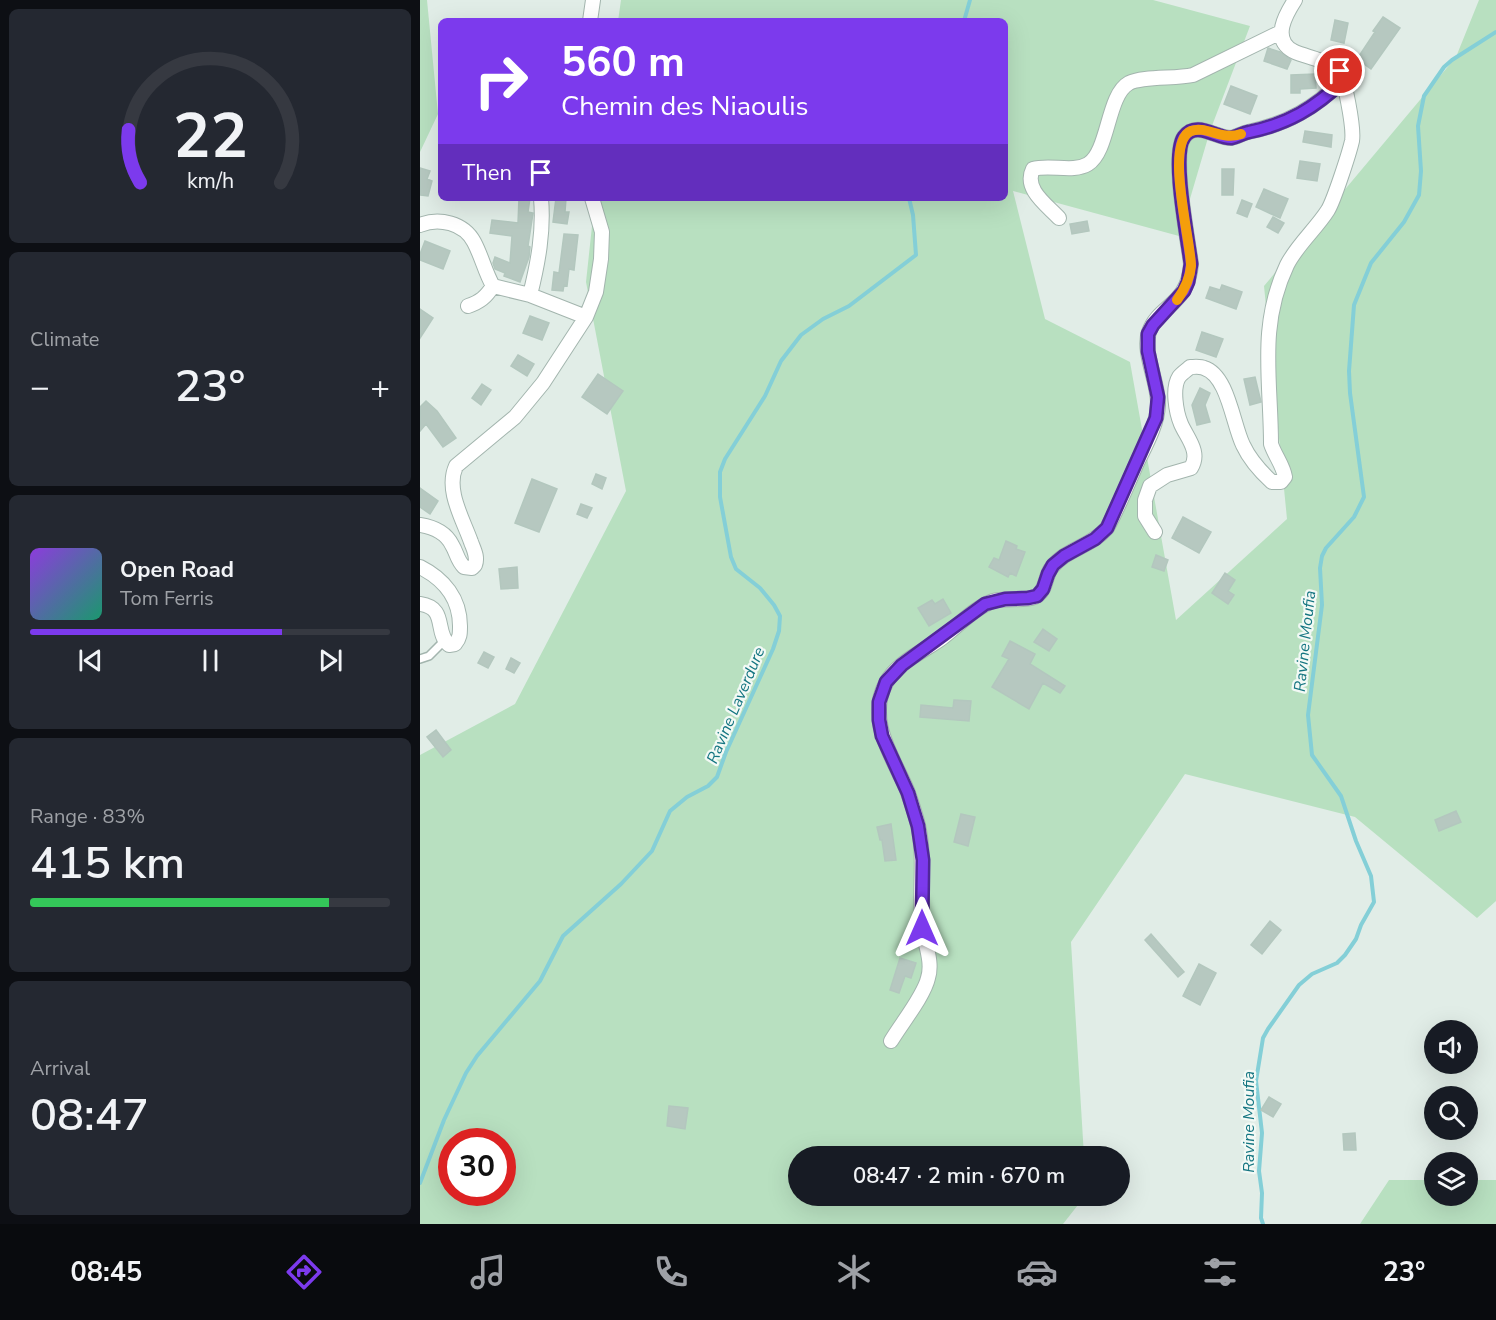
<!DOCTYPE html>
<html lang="en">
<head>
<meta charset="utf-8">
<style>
  body { margin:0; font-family:"Nunito Sans",sans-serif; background:#242831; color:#f1f3f6; height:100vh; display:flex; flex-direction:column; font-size:22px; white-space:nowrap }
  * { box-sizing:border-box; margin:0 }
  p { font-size:20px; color:#9ea1a6 }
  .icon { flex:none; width:33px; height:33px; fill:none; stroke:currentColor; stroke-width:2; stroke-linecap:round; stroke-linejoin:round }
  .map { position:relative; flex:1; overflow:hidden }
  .drawer { display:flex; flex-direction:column; gap:9px; padding:9px; background:#0d0f14; width:420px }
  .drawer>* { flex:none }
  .top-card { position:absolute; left:18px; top:18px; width:570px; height:183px; border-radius:9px; box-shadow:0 6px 24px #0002; background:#7c3aed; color:#fff; overflow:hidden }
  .controls { position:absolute; left:1004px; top:1020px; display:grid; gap:12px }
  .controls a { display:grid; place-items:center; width:54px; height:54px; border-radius:50%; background:#171b24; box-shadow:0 6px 24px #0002; font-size:30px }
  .speed { position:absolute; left:18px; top:1128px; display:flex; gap:12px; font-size:30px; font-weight:700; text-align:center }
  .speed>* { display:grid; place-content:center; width:78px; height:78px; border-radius:50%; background:#171b24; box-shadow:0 6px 24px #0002; line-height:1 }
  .speed .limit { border:9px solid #d22; background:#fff; color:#111 }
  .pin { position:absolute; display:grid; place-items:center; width:51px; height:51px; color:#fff; margin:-26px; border:3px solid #fff; border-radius:50%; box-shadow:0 2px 6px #0007 }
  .me { position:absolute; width:66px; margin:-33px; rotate:0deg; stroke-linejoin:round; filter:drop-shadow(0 0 4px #0008) }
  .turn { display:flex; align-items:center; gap:21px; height:126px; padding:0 24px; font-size:27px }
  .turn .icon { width:78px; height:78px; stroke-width:2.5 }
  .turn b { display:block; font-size:42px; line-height:51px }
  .then { display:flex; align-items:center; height:57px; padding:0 24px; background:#0003; gap:12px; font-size:22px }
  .big { font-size:45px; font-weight:600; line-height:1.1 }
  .drawer .card { flex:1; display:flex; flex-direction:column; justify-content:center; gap:9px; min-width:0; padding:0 21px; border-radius:9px; background:#242831 }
  .drawer .dial { align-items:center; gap:0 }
  .dial svg { height:156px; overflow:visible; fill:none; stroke:#363941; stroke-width:7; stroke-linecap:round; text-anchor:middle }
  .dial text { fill:#f1f3f6; stroke:none }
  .song { display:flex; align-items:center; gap:18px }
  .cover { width:72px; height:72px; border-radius:9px; background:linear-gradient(135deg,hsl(270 70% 55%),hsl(160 70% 35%)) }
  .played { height:6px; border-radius:3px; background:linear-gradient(90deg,#7c3aed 70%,#363941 70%) }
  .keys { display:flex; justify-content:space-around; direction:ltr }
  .heat { display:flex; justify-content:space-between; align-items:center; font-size:33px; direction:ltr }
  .charge { height:9px; border-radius:4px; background:linear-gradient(90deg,#34c759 83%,#363941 0) }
  .trip { position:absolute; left:368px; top:1146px; width:342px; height:60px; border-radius:30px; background:#171b24; box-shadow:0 6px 24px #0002; font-weight:600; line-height:60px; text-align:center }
  .tabs { display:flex; height:96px; justify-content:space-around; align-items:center; background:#090b0e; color:#9ea1a6 }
  .tabs .icon { width:42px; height:42px }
  .tabs .on { color:#7c3aed }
  .tabs b { font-size:27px; color:#f1f3f6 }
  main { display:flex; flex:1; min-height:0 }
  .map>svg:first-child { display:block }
</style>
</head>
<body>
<main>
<section class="drawer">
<div class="card dial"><svg viewBox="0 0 100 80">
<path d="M14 69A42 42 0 1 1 86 69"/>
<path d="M14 69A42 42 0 0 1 8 42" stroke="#7c3aed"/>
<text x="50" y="56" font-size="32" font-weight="700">22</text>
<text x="50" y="72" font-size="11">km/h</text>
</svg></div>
<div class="card"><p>Climate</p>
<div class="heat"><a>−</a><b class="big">23°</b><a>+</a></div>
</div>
<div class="card">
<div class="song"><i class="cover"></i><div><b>Open Road</b><p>Tom Ferris</p></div></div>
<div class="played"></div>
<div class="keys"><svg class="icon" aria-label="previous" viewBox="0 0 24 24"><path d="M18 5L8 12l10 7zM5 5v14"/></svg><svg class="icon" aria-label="pause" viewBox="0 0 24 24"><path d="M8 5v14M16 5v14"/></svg><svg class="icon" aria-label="next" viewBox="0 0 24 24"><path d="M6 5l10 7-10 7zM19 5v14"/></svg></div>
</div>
<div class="card"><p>Range · 83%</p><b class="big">415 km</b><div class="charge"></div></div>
<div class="card"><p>Arrival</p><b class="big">08:47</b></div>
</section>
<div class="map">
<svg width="1076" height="1224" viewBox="0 0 1076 1224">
  <rect width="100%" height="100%" fill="#e1ede7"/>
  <path fill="#b8e0c0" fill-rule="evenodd" d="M0,0H7L18,114L0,152Z
    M201,0H733L830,26L790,131L759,236L593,191L625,319L710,362L756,620L867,519L844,286L1036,57L1059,0H1076V901L1057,918L935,817L765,774L651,942L664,1156H378V1196H665L643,1224H0V755L95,704L206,491L166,282L175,198H585V21H198ZM32,1142H82V1192H32Z
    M969,1180H1014V1196H1047V1180H1076V1224H940Z"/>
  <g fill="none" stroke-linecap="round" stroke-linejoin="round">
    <path stroke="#84cfd7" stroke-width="4" d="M544,21L550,0
      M0,1183L24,1120L46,1073L57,1056L120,981L143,936L201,884L232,851L250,811L267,797L288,786L297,777L306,752L353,649L359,631L360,616L354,605L340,588L316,569L311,557L300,497V472L305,459L345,396L361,361L381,335L403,319L429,306L496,255L493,215L489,198
      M843,1224L841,1218L842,1193L839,1171L842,1133L836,1081L843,1038L848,1029L879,985L892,974L917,963L925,955L936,939L941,925L954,902L951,876L936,841L921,796L892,755L888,715L902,605L900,568L902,556L906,548L934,517L944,497L930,393L929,371L934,305L951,263L984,222L999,195L1001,171L998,126L1004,96L1024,67L1032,60L1076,32"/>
  </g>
  <path fill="#b6c8c0" stroke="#b3c7be" stroke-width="1.5" d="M963,17L980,28L951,69L937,59L955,32L953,31Z
    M915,20L928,23L924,43L911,40Z
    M848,48L860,52L871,60L867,69L844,61Z
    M895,74L896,88L880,89V93H871V75Z
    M811,86L837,96L830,114L804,104Z
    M885,131L912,135L911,147L883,142Z
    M880,161L900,164L897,181L877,178Z
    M0,168L10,171L7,179L12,181L8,196L0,195Z
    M802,169H814L813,195H802Z
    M844,189L868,199L860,218L836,207Z
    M99,198H110L108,212L113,213L108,246L110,247L109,257L100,282L84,276L85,273L75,269L73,263L75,257L90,263L92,236L70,233L72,220L98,223Z
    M136,198H146L145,212H149L147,224L133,222Z
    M822,200L832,204L827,217L817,213Z
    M853,217L864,223L858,233L847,227Z
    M667,221L669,231L652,234L650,224Z
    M144,234L158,235L154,270L149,269L147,286L144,285L143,291L132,290L134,272L139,273Z
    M5,241L30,251L23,269L0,260V254Z
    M802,285L822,292L816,309L786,298L790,287L800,290Z
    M0,309L13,318L0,338Z
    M110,316L129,323L122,340L103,333Z
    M782,332L803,339L796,357L776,350Z
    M98,355L114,364L107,376L91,366Z
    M178,374L203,391L187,414L162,397Z
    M835,377L841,402L830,405L824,379Z
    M62,384L71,390L61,405L52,398Z
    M780,388L790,393L785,405L790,422L777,425L772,405Z
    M6,401L17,411L36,438L23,447L6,424L0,431V407Z
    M176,474L186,478L182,489L172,484Z
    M112,479L137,489L119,532L95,523Z
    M0,488L18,501L10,514L0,507Z
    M161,504L172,508L167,518L157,514Z
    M763,517L791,532L779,553L752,538Z
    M586,541L597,546L596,549L605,552L596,576L590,573L588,577L569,567L574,558L579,560Z
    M736,555L748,560L744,571L732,567Z
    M97,567L98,588L81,589L79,569Z
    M805,573L815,580L808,591L814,595L808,604L792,593Z
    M523,599L531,613L509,626L498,608L512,600L515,604Z
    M623,629L637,639L629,651L614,642Z
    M590,641L615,654L610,664L645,686L640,693L623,683L609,709L572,687L589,659L582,656Z
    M64,652L74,657L68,668L58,663Z
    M91,658L100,663L94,673L86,669Z
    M534,700L551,701L549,721L500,717L501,705L533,708Z
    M16,730L31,750L23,757L7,737Z
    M1036,811L1041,822L1019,831L1015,820Z
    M541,814L555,817L548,846L534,842Z
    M471,824L476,860L465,861L462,840H460L457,827Z
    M850,921L861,930L842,954L831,945Z
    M731,934L764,972L758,977L725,940Z
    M480,958L496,963L491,978L485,976L479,993L470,990Z
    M779,964L796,973L780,1005L763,996Z
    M849,1097L861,1104L853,1117L841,1110Z
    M249,1106L268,1108L265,1129L247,1126Z
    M935,1133L936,1150H924L923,1134Z"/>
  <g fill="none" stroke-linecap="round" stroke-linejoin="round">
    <g stroke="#a3b5ae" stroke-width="10">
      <path id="service" d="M0,659L9,656L24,641"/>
    </g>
    <g stroke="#a3b5ae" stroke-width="16">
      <path id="minor" d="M170,21L173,0
        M639,218C627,205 603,189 613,169C630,164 653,173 668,164C689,151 687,95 709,83C723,76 756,79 773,75L861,32
        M0,225C19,217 44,223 54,242C62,257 65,272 73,286C66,297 60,302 48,306
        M73,286L110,295L166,317
        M110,295C118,263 124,231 121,198
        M0,525C13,527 26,533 32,545C37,553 37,560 44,567L52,568L55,565C58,557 54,550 51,542C43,519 25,490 36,466L95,417L123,383L166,317L176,292L181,259L182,232L172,198
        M735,532L725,516V500L730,486L747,475L771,468C781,452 767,438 761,424C756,412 752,388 759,377C762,373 767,370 770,367C774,367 780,366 784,368C808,375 813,425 823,445C830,460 841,472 852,482H861L865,477C863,465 855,456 851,444C851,380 838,326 867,265C877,245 896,229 908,210C914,200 929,154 932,141C934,130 925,73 916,67C912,63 905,62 899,60C891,57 881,55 873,51C851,39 866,14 875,0
        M0,567C24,579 40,599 40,626C40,634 40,638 35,644L29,645C14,632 28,608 0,604
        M471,1041C481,1024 504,996 508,978C513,962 505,945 503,929C498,894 506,861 498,825C495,813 491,801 487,790C473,757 446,720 466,683C476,663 504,651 522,638C538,626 554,608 573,601C585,597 610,602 618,595C627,588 625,575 632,567C646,549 672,546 687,528C698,508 707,486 716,465C725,446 737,426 738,405C739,383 722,353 729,332C739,304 768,306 771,264C768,239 751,155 764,137C776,120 796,138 811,138C817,137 823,133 828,132C867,124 895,108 923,80"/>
    </g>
    <use href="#service" stroke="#fff" stroke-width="7"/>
    <use href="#minor" stroke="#fff" stroke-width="14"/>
  </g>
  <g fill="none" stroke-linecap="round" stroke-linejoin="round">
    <g stroke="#51269a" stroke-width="15">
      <path id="route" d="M502,928L503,860L498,826L488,793L462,736L459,720V702L466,682L482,665L565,604L585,599L608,598L617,596L623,589L628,574L633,565L644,556L675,539L687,528L736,418L738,397L728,351V334L733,325L764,291L768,282L771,264C768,239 751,155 764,137C776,120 796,138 811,138C817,137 823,133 829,132C868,124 895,108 924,80L920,71"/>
    </g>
    <use href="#route" stroke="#7c3aed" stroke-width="10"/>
    <path stroke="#f59e0b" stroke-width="10" d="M757,300C765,289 770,279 771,266C771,241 744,142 771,131C786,125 801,141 821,134"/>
  </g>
  <g text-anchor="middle" stroke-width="4.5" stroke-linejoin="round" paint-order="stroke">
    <g font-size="16" font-style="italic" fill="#147581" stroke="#f2f9f5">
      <text transform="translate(884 641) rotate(-84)" y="6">Ravine Moufia</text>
      <text transform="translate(315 705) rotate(-67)" y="6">Ravine Laverdure</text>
      <text transform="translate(828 1122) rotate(-90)" y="6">Ravine Moufia</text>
    </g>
  </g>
</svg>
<div class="controls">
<a><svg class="icon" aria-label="sound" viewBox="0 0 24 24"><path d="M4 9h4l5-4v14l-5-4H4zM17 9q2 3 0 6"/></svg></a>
<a><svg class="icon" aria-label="search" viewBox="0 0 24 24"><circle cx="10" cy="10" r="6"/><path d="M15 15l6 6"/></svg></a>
<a><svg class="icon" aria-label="layers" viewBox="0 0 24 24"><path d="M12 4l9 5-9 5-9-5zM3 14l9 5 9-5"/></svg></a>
</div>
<div class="speed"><div class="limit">30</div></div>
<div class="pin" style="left:920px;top:71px;background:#d93025"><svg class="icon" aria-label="arrive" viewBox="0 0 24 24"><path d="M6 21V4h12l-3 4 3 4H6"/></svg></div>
<svg class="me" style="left:502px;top:928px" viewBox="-20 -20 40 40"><path d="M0-17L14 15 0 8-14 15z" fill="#7c3aed" stroke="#fff" stroke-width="4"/></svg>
<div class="trip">08:47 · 2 min · 670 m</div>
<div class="top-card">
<div class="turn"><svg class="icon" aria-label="right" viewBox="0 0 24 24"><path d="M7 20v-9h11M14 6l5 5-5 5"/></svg><div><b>560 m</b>Chemin des Niaoulis</div></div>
<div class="then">Then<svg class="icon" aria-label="arrive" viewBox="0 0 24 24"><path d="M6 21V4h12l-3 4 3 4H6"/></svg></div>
</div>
</div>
</main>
<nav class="tabs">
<b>08:45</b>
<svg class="icon on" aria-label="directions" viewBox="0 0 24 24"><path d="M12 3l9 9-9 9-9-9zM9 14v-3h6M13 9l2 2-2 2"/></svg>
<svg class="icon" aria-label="music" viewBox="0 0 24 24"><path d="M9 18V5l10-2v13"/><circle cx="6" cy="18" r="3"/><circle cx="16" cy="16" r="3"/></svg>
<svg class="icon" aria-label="phone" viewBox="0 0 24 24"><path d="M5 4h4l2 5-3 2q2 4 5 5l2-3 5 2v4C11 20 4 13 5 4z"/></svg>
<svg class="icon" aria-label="climate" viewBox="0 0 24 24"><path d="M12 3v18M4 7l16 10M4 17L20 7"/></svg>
<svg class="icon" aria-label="car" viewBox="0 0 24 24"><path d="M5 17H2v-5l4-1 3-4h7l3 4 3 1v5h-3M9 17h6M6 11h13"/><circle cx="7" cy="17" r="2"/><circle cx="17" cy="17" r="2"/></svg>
<svg class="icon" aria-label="filters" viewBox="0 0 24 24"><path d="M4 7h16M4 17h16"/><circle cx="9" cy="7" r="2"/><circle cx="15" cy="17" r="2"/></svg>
<b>23°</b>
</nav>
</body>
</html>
